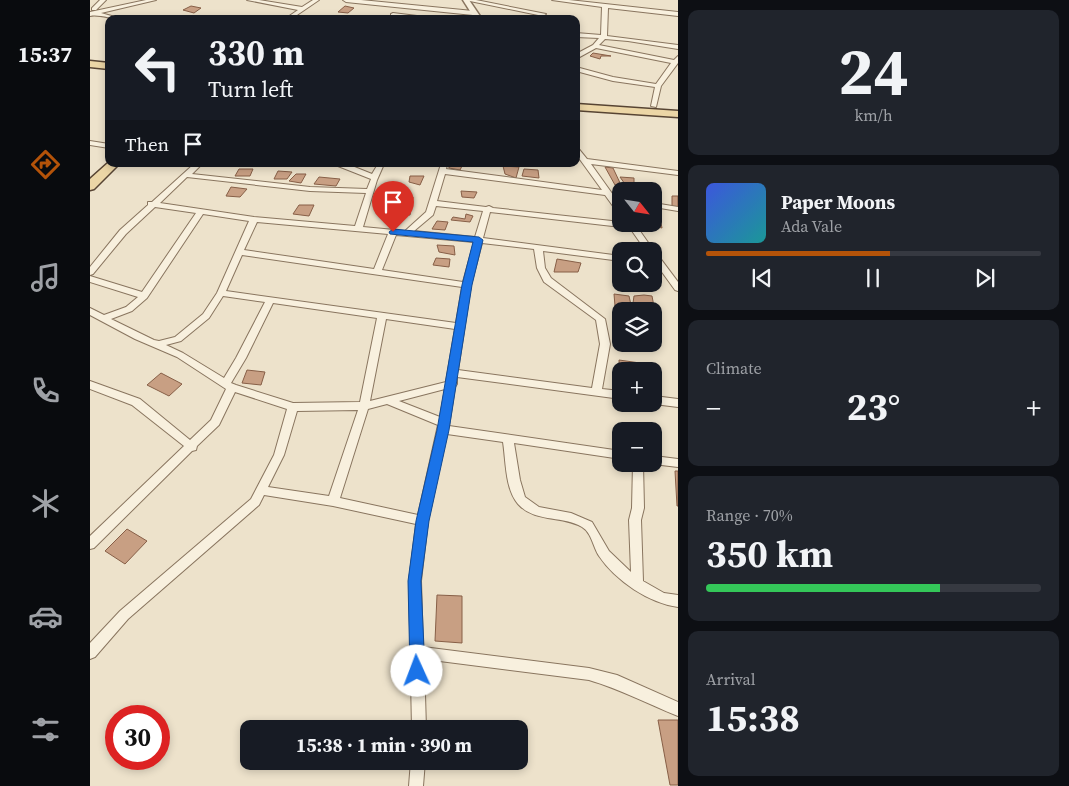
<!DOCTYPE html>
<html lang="en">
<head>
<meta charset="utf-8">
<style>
  body { margin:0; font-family:"Source Serif 4",serif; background:#20242c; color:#f1f3f6; height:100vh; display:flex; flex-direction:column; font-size:19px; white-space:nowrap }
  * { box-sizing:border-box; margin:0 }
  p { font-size:16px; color:#9ea1a6 }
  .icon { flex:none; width:28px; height:28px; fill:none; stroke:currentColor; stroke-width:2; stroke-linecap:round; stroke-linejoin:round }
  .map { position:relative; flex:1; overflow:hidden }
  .sheet { display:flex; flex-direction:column; gap:10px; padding:10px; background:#0d0f14; width:391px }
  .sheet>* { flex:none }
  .guide { position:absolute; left:15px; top:15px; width:475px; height:152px; border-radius:10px; box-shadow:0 2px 8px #0003; background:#171b24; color:#f1f3f6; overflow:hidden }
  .needle { width:32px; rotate:120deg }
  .fabs { position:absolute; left:522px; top:182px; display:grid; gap:10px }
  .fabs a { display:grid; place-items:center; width:50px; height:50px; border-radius:10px; background:#171b24; box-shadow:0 2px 8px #0003; font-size:25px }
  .speed { position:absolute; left:15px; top:705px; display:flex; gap:10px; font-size:25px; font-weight:700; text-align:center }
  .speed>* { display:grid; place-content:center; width:65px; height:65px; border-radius:50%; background:#171b24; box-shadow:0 2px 8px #0003; line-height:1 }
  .speed .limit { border:8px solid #d22; background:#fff; color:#111 }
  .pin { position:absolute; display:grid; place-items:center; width:42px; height:42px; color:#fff; margin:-51px -21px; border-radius:50% 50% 50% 0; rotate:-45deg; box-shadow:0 0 5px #0007 }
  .pin .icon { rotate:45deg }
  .me { position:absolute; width:55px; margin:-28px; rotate:358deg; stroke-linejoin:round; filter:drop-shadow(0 0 4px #0008) }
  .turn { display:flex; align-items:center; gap:18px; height:105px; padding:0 20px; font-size:22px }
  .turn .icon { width:65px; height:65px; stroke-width:2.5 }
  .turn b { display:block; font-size:35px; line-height:42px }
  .then { display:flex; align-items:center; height:48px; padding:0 20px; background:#0003; gap:10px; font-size:19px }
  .big { font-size:38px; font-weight:700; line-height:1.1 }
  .sheet .widget { flex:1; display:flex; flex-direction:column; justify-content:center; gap:8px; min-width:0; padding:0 18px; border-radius:10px; background:#20242c }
  .sheet .dial { align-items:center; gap:0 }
  .dial b { font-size:65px; line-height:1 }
  .song { display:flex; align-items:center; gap:15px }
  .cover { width:60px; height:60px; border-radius:8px; background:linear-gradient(135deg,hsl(230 70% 55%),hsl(180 70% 35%)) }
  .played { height:5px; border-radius:2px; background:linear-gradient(90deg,#b45309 55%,#363941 55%) }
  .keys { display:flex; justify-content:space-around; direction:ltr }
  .heat { display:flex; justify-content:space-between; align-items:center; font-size:28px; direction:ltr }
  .charge { height:8px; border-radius:4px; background:linear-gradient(90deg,#34c759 70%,#363941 0) }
  .trip { position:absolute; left:150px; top:720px; width:288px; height:50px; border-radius:10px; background:#171b24; box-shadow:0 2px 8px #0003; font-weight:700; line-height:50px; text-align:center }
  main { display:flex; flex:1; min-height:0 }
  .menu { display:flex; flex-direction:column; width:90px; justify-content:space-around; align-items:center; background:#090b0e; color:#9ea1a6 }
  .menu .icon { width:35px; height:35px }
  .menu .active { color:#b45309 }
  .menu b { font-size:22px; color:#f1f3f6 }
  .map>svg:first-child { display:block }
</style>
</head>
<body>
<main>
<nav class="menu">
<b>15:37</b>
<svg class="icon active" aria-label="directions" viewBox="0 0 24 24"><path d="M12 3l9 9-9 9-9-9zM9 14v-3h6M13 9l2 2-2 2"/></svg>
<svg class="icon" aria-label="music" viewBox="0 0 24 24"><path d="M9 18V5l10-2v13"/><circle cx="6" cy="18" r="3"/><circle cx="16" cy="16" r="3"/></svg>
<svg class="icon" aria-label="phone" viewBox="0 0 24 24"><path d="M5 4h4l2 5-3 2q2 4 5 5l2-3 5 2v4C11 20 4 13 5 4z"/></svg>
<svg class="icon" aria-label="climate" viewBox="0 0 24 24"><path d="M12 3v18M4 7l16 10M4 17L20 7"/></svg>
<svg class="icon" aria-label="car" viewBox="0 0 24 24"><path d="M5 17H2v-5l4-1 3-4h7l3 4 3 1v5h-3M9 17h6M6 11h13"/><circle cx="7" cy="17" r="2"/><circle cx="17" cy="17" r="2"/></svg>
<svg class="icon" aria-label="filters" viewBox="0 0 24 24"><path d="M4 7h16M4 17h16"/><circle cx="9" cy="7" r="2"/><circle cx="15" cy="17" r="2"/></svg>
</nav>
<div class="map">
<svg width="588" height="786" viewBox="0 0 588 786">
  <rect width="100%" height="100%" fill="#ede2cb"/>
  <path fill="#c89f83" stroke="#875f47" d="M101,6L111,8L104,13L93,10Z
    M255,6L264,8L258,13L248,12Z
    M503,53L521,56H511L510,59L500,56Z
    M359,164H373L370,170L359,168Z
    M413,166L429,167L426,178L415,174Z
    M515,167L523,168L531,185H525Z
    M149,169H163L160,176H145Z
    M434,169L448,170L449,178L432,176Z
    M188,171L202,172L197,179H184Z
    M206,174H216L211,183L199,181Z
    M320,176H334L330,185L319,182Z
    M229,177L250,179L246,186L224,184Z
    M530,177L544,178V187H537Z
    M141,187L157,189L150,197L136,196Z
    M371,191L387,192L384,198L372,197Z
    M582,196H588V207H582Z
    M312,197H323L322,204L310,205Z
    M209,205H224L219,216L203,214Z
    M307,207L321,208L320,215H303Z
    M376,214L383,216L380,222L361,220L363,217L375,219Z
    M564,218L570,219L572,228L556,224H564Z
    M347,221L358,222L355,230L342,229Z
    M347,245L364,246L365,255L349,252Z
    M346,258L360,259L359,267L343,265Z
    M467,259L491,263L488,272H464Z
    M524,294L539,296L541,305L525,306Z
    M554,295L562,296L568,328L564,327V311H547L551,310L552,303H543L544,296Z
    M529,360L557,364V371H531V378H530Z
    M157,370L175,372L171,385L152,383Z
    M71,373L92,384L79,396L57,385Z
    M585,471H588V506H587Z
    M37,529L57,541L35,564L15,551Z
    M347,595L372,596V643L345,641Z
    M568,720H588V785H580Z"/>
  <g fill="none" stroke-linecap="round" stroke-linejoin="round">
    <g stroke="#89755f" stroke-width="2">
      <path id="minor" d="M10,0H16L6,10H2V8Z
        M56,0H66L11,13L32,19C21,19 9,14 0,16V12Z
        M157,0H169L212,7L223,0H229L207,15L218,19H195L208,10Z
        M253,0H271L383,11L386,13L383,15L256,2Z
        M375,0H386L456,14L453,16Z
        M462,0H479L588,12V16L518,8L517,36L588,45V49L538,41L515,39L509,45L584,60L588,56V63L571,86L566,107L561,106L565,87L523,81L486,71V67L523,77L566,84L581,63L506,48L486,59V54L503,45L509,38L486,37V33L511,35L512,7Z
        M303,13L335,17L338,19H320L301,16V14Z
        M0,141L19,144V148L0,145Z
        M486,147L488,148L497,159L588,171V175L501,164L531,206V213H528L515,195L355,174L347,201L396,207L399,206L403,208L531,222V224H545L564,251V252L556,251L540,228L400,212L393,238L531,256V261L453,251L455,268L461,278L515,319L520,344L512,389L531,391V399L367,377V384L365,387L359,426L531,451V459L424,443L430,480L435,497L449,507L481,513L502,522L519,551L541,572L539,520L542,508L543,464H553L554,508L551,520L553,581L574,593L588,595V607C559,603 526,581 509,556C503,547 502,533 492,527C472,515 445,523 428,504C415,489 416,461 413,442L357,434L338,521L331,581L333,647L499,668L527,675L588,702V716C558,704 530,689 499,680L334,659L336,729H322L319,581L326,524L243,506L174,495L169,505L38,619L5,657L0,659V643L30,611L161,499L184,455L197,409L145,392L129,425L107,446L106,450L102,451L4,548L0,549V536L94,446L42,405L0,389V381L50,399L100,440L121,420L136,389L87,357L45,339L0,315V308L14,315L36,307L48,297L0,282V276L52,292L106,213L65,207L36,234L3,274L0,275V267L30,230L58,205V202H62L104,164H112L102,174L220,187L277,189L281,179L248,166V164H257L282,174L288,164H294L287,180L273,227L315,231L336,212L351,164H357L356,169L512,190L486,154ZM97,177L220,191L276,193L265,226L164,217L70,203ZM346,206L393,211L385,237L324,231L343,215ZM113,214L159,221L127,293L113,314L85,337L69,341L64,340L21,319L42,311L57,298ZM167,222L298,234L284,269L154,250ZM306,235L384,242L373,282L292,270ZM392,243L444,249L447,268L454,282L506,320L510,344L502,388L368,370L381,285ZM152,255L372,287L366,323L136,291ZM133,296L175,302L146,358L134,378L93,353L76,345L91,341L119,318ZM183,303L287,318L270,402L203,403L146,385L141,383L156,358ZM296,319L365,329L356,382L280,401ZM355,389L350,417L309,401ZM297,404L348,425L328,515L250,498L278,409ZM268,410L239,496L178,487L194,455L207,411Z
        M564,203L588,207V211L564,207Z
        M564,254H567L588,282V291L585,290L564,261Z
        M564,396L588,399V407L564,404Z
        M564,456L588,459V467L563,464Z
        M321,761H335L333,786H319Z"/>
    </g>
    <g stroke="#89755f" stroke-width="3">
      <path id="tertiary" d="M373,0H379L392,19H385Z"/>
    </g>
    <g stroke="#574433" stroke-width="3">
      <path id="primary" d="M0,61L19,63V69L0,67Z
        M486,104L588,111V117L486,110Z
        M19,162V164H29L4,189L0,190V179Z"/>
    </g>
    <use href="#minor" fill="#f8f0de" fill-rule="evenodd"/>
    <use href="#tertiary" fill="#f8f0de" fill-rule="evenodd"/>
    <use href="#primary" fill="#ecd6a6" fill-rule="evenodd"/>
  </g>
  <path fill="#1a73e8" stroke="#114b97" d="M303,229L389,237L393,240L382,285L359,430L339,521L331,581L335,671L333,677L327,679L322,677L320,671L318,581L326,521L347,430L372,285L383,242L300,234L299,232Z"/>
</svg>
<div class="fabs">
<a><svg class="needle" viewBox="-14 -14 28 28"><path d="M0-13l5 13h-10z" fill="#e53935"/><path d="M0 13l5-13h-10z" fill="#9ea1a6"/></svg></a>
<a><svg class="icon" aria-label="search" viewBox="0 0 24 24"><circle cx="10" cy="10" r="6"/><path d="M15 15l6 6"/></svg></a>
<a><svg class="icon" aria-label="layers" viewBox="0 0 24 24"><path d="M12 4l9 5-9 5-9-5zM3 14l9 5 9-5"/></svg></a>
<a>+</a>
<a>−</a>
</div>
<div class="speed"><div class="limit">30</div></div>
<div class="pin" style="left:303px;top:232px;background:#d93025"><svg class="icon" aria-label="arrive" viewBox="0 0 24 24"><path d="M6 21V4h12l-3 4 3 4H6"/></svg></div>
<svg class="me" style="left:327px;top:671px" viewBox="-20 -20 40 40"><circle r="19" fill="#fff"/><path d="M0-13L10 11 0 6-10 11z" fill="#1a73e8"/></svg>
<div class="trip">15:38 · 1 min · 390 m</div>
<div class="guide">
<div class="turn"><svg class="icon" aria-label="left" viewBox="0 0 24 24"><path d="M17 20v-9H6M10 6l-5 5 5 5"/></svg><div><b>330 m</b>Turn left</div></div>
<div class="then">Then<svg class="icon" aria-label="arrive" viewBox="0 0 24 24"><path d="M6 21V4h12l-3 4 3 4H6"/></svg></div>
</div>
</div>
<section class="sheet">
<div class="widget dial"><b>24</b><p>km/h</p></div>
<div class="widget">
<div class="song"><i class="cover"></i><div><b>Paper Moons</b><p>Ada Vale</p></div></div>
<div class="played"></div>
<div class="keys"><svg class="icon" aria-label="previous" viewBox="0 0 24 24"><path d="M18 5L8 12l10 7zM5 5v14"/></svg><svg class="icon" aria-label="pause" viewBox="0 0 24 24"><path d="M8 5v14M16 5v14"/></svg><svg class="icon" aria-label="next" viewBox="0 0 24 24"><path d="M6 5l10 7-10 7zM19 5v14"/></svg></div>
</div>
<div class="widget"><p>Climate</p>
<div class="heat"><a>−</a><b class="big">23°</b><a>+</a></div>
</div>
<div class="widget"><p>Range · 70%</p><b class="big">350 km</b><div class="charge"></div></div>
<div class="widget"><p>Arrival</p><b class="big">15:38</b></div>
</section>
</main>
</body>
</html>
